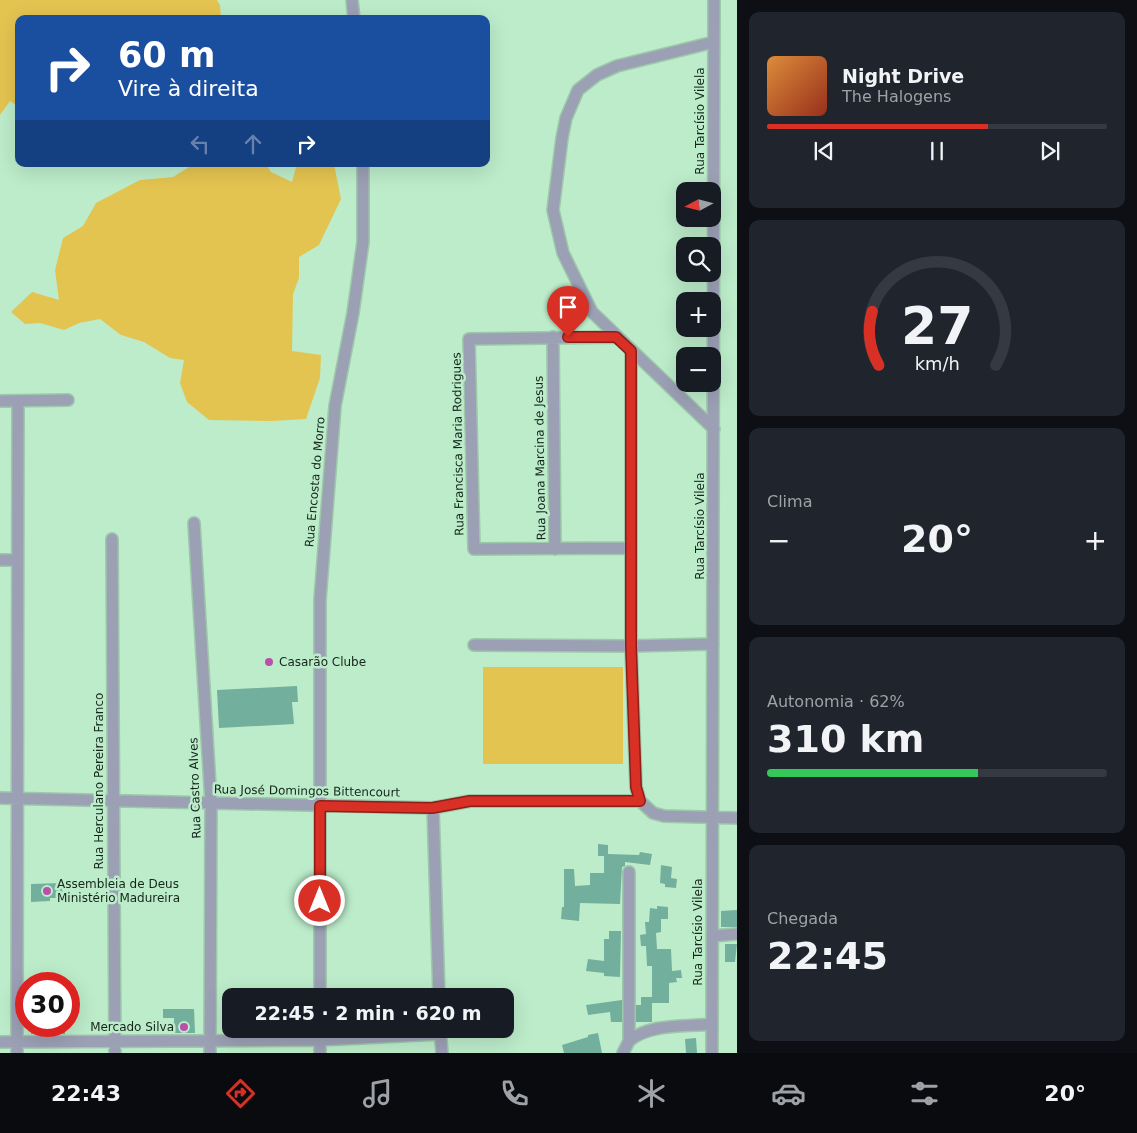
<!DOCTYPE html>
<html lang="pt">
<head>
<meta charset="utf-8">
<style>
  body { margin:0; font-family:"DejaVu Sans",sans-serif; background:#20242c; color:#f1f3f6; height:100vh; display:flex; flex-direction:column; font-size:19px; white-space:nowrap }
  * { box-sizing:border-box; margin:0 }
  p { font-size:16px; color:#9ea1a6 }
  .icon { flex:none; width:28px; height:28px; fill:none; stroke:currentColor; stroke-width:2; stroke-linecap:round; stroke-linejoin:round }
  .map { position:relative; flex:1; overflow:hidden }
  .panel { display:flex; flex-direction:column; gap:12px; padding:12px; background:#0d0f14; width:400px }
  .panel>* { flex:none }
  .guide { position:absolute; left:15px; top:15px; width:475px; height:152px; border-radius:10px; box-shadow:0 5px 20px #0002; background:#1a4fa0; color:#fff; overflow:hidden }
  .needle { width:32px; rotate:263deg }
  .buttons { position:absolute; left:676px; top:182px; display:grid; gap:10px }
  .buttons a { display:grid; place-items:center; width:45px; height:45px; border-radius:10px; background:#171b24; box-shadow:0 5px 20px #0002; font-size:25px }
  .speed { position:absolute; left:15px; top:972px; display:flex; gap:10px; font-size:25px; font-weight:700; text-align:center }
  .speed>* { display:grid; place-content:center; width:65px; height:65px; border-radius:50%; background:#171b24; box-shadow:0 5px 20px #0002; line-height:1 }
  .speed .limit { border:8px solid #d22; background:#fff; color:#111 }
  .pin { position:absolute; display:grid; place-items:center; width:42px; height:42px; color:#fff; margin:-51px -21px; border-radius:50% 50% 50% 0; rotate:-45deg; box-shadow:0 0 5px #0007 }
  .pin .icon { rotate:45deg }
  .me { position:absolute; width:55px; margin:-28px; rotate:0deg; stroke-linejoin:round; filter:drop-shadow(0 0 4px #0008) }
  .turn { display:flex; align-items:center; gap:18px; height:105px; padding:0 20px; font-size:22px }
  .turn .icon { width:65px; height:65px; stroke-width:2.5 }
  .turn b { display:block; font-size:35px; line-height:42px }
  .lanes { display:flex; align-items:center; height:48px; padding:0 20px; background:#0003; justify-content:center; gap:25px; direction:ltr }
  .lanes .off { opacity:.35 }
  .big { font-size:38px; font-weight:800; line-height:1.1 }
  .panel .tile { flex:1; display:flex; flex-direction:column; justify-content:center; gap:8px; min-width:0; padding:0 18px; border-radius:10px; background:#20242c }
  .panel .dial { align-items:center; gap:0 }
  .dial svg { height:130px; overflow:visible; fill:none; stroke:#363941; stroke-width:7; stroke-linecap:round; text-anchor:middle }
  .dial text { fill:#f1f3f6; stroke:none }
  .song { display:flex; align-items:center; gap:15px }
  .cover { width:60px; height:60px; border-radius:8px; background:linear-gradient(135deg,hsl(30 70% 55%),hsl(10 70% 35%)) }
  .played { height:5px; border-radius:2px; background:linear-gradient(90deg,#d93025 65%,#363941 65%) }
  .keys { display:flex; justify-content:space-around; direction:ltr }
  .heat { display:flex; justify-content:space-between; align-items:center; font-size:28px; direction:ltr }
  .charge { height:8px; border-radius:4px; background:linear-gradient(90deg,#34c759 62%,#363941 0) }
  .trip { position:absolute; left:222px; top:988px; width:292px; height:50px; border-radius:10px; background:#171b24; box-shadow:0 5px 20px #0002; font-weight:800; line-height:50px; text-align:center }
  .tab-bar { display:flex; height:80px; justify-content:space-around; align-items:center; background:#090b0e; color:#9ea1a6 }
  .tab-bar .icon { width:35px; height:35px }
  .tab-bar .current { color:#d93025 }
  .tab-bar b { font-size:22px; color:#f1f3f6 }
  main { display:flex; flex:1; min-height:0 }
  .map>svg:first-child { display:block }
</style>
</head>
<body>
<main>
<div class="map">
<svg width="737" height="1053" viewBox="0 0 737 1053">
  <rect width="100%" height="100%" fill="#bcecca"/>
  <path fill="#e4c450" d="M0,0H217L220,5L221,19H19V107L10,101L0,115Z
    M194,164H266L271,172L292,182L297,164H334L341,199L319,245L299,257V278L293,294L292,351L321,355L320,378L306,419L271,421L209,420L187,402L180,383L184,360L170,358L144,342L121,335L100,319L79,323L64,330L40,323L25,324L11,312L32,292L59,300L55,270L63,238L83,226L96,203L140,180L173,177Z
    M483,667H623V764H483Z"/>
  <path fill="#72af9d" d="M297,686L298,702H292L294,724L219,728L217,690Z
    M598,844L608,845V854L639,855L640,852L652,854L650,865L625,862V866L622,867L620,904L580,903L579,921L561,919L562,907H564V869H574L575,886L590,885V873H604V856H598Z
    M661,865L672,867L671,878L677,879L676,888L665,887V884L660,883Z
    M62,883L63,898H50V901L31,902V884Z
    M657,906L668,907V919H661V932L656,933L657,949H671L672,971L681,970L682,978H676L677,982L669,983V1003H652V966H647L646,946H641L640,935L646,934L645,922H649L650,908L657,909Z
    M737,910V927H721V911Z
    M609,931H621L620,977L604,976V973L586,971L588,959L604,961V939H609Z
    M725,944H737L735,962H725Z
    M641,997H652V1022H636V1005H641Z
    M622,1000V1022H611L610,1012L588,1015L586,1005Z
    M163,1009H194L195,1033H174V1018H163Z
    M31,1026H65V1034H31Z
    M598,1033L602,1053H564L562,1045L588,1037V1035Z
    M696,1038L697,1053H686L685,1039Z"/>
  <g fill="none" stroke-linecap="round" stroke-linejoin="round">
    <g stroke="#9ec8aa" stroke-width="14">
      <path id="minor" d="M352,0L354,19
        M553,337L555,549
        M616,337L469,339L474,549L630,548
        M631,351V646L636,787L640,801
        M0,401L68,400
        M714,429L592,312L563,253L553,210L562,138L566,118L578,90L597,75L617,66L714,42
        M194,523L211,803L210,1053
        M112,539L115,1053
        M0,560H18
        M474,645L631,646L713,644
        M0,798L433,808L470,801H640
        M640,801L653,813L664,816L737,818
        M433,808L439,996
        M712,936L737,934
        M320,996V600L335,406L353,313L363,242V164
        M320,1029V1053
        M440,1029L442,1053
        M629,1041C650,1023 686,1027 712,1024
        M0,1042L320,1040L440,1034
        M17,1053L18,401
        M623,1053L629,1041V872
        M712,1053L714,0"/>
    </g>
    <use href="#minor" stroke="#9ba0b5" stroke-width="11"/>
  </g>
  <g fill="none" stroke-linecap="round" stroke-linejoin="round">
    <g stroke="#8d1f18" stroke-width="12">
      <path id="route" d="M320,901V806L432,808L470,801H640L636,787L631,646V351L616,337H568"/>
    </g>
    <use href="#route" stroke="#d93025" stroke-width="9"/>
  </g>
  <g fill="#bc4eac" stroke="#bcecca" stroke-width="2">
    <circle cx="269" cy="662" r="5"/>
    <circle cx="47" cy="891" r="5"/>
    <circle cx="184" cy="1027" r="5"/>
  </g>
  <g text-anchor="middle" stroke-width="5" stroke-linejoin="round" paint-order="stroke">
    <g font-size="12" fill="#14261a" stroke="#bcecca">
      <text transform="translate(700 121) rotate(-90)" y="4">Rua Tarcísio Vilela</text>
      <text transform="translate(458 444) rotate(-91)" y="4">Rua Francisca Maria Rodrigues</text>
      <text transform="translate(540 458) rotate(-91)" y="4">Rua Joana Marcina de Jesus</text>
      <text transform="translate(315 482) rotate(-85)" y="4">Rua Encosta do Morro</text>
      <text transform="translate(700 526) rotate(-90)" y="4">Rua Tarcísio Vilela</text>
      <text transform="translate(99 781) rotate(-90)" y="4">Rua Herculano Pereira Franco</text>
      <text transform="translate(195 788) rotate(-92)" y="4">Rua Castro Alves</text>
      <text transform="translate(307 791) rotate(1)" y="4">Rua José Domingos Bittencourt</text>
      <text transform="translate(698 932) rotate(-90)" y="4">Rua Tarcísio Vilela</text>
    </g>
    <g font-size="12" fill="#14261a" stroke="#bcecca" text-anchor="start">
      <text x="279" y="666">Casarão Clube</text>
      <text x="57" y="888">Assembleia de Deus<tspan x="57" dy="14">Ministério Madureira</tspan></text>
      <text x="174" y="1031" text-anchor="end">Mercado Silva</text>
    </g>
  </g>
</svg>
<div class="buttons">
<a><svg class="needle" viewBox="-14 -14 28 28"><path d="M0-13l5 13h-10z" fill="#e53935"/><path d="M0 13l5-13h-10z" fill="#9ea1a6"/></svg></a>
<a><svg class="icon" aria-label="search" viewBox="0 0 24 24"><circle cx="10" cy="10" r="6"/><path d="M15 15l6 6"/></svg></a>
<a>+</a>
<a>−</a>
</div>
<div class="speed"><div class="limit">30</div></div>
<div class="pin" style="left:568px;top:337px;background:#d93025"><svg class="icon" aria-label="arrive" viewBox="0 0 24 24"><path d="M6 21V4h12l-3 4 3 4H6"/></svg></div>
<svg class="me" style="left:320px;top:901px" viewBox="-20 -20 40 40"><circle r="17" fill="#d93025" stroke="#fff" stroke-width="3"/><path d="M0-11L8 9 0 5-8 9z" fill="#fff"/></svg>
<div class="trip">22:45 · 2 min · 620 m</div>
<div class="guide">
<div class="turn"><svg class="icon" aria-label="right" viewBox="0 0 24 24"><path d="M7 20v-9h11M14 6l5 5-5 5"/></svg><div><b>60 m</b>Vire à direita</div></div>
<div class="lanes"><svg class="icon off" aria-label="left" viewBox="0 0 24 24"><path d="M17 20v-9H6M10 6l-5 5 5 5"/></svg><svg class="icon off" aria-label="ahead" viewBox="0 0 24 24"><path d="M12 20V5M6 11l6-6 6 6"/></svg><svg class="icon" aria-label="right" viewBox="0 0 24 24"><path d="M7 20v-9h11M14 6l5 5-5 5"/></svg></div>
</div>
</div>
<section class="panel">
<div class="tile">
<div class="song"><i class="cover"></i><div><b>Night Drive</b><p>The Halogens</p></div></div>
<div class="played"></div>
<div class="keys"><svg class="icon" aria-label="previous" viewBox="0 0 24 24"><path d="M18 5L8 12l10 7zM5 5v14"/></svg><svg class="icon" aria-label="pause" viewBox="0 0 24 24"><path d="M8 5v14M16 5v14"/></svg><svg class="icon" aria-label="next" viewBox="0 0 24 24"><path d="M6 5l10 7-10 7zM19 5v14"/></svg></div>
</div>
<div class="tile dial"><svg viewBox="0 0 100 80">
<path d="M14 69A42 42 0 1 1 86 69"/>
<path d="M14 69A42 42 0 0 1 10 36" stroke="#d93025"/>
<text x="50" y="56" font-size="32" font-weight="700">27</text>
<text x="50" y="72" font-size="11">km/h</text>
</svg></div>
<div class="tile"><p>Clima</p>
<div class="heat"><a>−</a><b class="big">20°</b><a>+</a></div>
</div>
<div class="tile"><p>Autonomia · 62%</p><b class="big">310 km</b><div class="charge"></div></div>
<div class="tile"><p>Chegada</p><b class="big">22:45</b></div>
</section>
</main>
<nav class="tab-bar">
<b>22:43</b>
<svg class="icon current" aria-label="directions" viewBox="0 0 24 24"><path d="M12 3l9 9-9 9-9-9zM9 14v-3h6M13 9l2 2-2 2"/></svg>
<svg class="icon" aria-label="music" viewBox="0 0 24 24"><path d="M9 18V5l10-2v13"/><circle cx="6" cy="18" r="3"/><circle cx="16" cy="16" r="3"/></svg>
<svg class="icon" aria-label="phone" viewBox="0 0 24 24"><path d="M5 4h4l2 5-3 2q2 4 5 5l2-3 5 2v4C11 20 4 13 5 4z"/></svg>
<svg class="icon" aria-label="climate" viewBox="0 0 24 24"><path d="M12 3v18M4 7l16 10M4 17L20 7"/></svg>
<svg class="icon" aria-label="car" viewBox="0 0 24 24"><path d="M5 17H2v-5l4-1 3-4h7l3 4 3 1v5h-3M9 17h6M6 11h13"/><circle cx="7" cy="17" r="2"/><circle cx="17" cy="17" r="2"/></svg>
<svg class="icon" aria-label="filters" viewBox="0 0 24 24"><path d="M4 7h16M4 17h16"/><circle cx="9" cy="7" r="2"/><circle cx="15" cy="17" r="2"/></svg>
<b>20°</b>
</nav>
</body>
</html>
